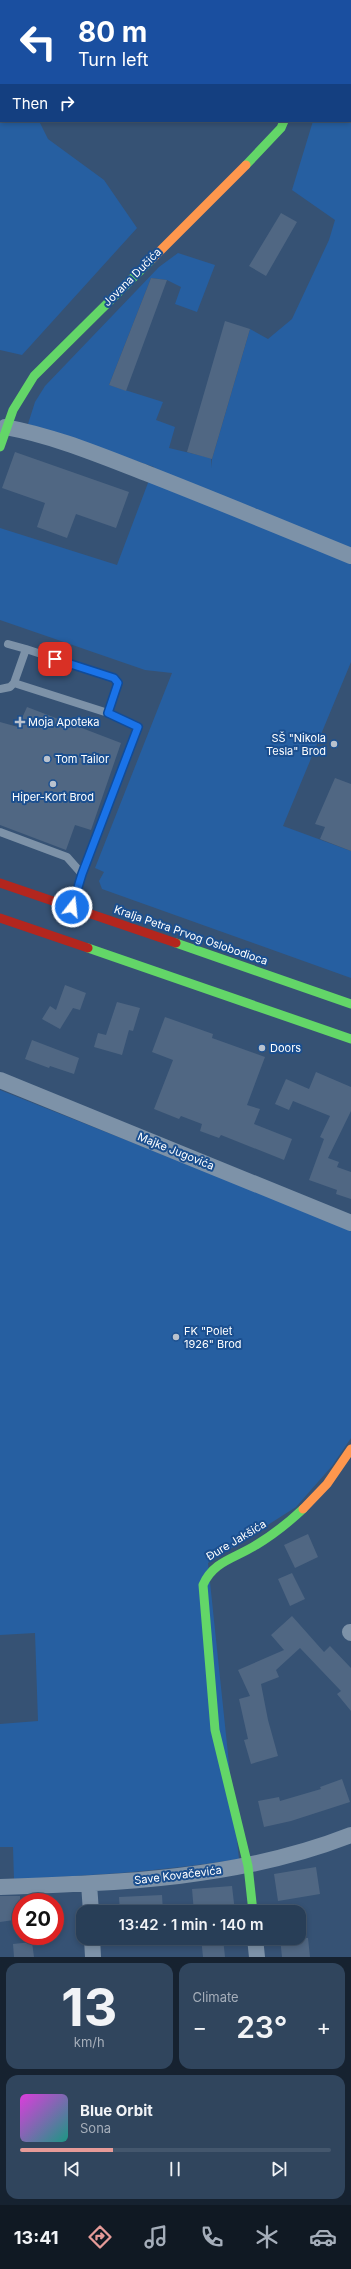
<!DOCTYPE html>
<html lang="en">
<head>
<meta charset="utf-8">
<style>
  body { margin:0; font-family:Inter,sans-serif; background:#30455d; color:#f1f3f6; height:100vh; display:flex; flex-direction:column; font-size:15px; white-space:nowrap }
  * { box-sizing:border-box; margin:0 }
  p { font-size:13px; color:#a5aeba }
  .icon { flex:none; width:22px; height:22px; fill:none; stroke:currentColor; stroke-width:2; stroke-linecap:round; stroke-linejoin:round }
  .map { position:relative; height:1957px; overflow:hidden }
  .side { display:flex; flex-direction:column; gap:6px; padding:6px; background:#162230; flex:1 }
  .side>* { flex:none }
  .banner { position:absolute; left:0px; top:0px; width:351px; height:122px; box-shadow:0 2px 6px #0003,0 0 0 1px #44576d; background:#1a4fa0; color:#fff; overflow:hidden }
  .speed { position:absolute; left:12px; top:1893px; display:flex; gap:8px; font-size:20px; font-weight:700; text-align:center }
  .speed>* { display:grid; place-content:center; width:52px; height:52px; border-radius:50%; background:#283e57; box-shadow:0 2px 6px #0003,0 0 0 1px #44576d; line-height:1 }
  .speed .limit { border:6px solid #d22; background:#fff; color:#111 }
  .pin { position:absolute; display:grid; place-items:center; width:34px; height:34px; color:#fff; margin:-17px; border-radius:8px; box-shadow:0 2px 6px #0006 }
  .me { position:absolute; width:44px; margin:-22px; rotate:16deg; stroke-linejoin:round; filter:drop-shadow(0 0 3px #0008) }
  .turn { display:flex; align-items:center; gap:14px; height:84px; padding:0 12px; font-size:18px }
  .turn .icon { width:52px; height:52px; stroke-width:2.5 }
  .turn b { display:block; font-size:28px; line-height:34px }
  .then { display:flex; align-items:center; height:38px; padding:0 12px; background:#0003; gap:8px; font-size:15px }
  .big { font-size:30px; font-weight:600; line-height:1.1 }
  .side .widget { flex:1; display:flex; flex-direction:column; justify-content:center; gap:6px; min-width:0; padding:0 14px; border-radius:12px; background:#30455d }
  .side .dial { align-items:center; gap:0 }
  .dial b { font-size:52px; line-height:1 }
  .song { display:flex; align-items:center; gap:12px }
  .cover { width:48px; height:48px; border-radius:6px; background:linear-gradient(135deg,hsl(300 70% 55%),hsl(170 70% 35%)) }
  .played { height:4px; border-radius:2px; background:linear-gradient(90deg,#e69b98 30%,#44576d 30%) }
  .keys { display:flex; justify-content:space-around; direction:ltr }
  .heat { display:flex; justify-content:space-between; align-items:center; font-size:22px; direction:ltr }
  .side .tiles { flex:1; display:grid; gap:6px; grid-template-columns:1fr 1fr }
  .widget:last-child { grid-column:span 2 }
  .trip { position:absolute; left:76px; top:1905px; width:230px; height:40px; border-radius:12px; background:#283e57; box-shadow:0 2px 6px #0003,0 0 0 1px #44576d; font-weight:600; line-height:40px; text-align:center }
  .dock { display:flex; height:64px; justify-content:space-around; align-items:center; background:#101923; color:#a5aeba }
  .dock .icon { width:28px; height:28px }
  .dock .on { color:#e69b98 }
  .dock b { font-size:18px; color:#f1f3f6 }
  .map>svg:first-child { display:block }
</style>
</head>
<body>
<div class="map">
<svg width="351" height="1957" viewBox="0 0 351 1957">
  <rect width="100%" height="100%" fill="#365274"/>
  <path fill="#265fa1" d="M338,0H351V662L283,826L351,851V978L102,889L99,881L104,872L95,868L172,673L145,670L0,620V528L117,565L154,467L28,424L35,402L45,386L159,267L178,253L215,265L197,312L175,304L181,287L167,280L151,278L109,385L163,402L156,420L175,427L169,448L211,458V468L212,459L250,329L268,339L292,319L329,240L335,220L292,190L313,121H350V1Z
    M0,88L1,121H39L48,139L104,180L137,228L22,355L0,350Z
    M0,1090L323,1218L351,1231V1438L332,1466L296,1507L208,1563L239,1859C164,1871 90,1876 14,1879L13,1847H0V1724L38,1721L35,1633L0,1635Z"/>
  <path fill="#506783" d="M281,213L297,222L266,276L249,266Z
    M151,278L167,280L126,391L109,385Z
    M225,321L250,329L212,459L187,452Z
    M15,452L129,492L116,528L76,514L67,538L37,527L45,503L2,488Z
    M27,707L121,743L91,830L75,825L66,850L0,825V722L18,727Z
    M335,778L351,784V851L320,839L325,827L315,824Z
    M65,985L86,993L80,1010L73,1008L60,1029L42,1019L50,1006L56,1010Z
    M117,1002L140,1008L133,1031L129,1030L122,1055L94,1047L98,1033L106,1035Z
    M165,1017L213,1034L212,1038L265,1057L247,1105L260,1109L254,1124L292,1139L284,1160L221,1135L219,1138L200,1131L202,1124L181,1116L179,1119L154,1109L173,1060L152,1052Z
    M32,1040L79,1058L74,1074L50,1066L49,1068L25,1059Z
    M316,1072L351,1087V1111L328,1158L339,1162L337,1167L351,1172V1199L336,1194L337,1190L309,1180L324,1139L320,1137L330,1116L293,1101L289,1110L275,1104L286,1079L309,1089Z
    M308,1534L318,1557L295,1568L284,1545Z
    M292,1573L305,1599L290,1606L278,1579Z
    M292,1616L324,1652L330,1646L351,1668V1711L337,1694L341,1691L300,1648L276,1670L279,1677L261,1684L268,1720L278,1756L251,1764L244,1740L248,1739L239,1699L250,1696L238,1670L284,1650L271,1635Z
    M342,1779L350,1802L291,1821L264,1827L258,1801L279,1797L280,1801L321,1789L320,1787Z
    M316,1867L320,1894L278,1901L274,1874Z
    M232,1886L235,1912H194L192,1889Z
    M162,1895L163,1912H120L119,1897Z
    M0,1896H20L21,1919L0,1922Z
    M201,1938H223L225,1957H203Z
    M280,1938H308L310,1957H282Z
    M32,1942L34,1957H14L13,1944Z"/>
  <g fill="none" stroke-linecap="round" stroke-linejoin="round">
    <path stroke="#7d92a8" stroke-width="8" d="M67,1L68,0
      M279,1L280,0
      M0,27L1,28
      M8,644L26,649
      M14,683L108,713L138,727L82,874L73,906
      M0,689L10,687L14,683L26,649L114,678L118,683L108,713
      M0,832L67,857L82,874"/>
    <path stroke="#7d92a8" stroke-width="16" d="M324,1V0
      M5,427C54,436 99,455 146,473C215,500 283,528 351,556
      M0,1080L351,1223
      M350,1632L351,1633
      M89,1884L91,1912
      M0,1887C119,1883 239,1879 351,1835
      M92,1938L93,1957
      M255,1938L257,1957"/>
    <path stroke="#63d668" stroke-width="9" d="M246,165L281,128L284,121
      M0,447L13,410L34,376L152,259
      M176,943L351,1004
      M88,948L351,1039
      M253,1912L248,1866L215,1730L203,1585C213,1561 236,1558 256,1545C273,1535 289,1522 303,1509"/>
    <path stroke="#ff974d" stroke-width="9" d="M152,259L246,165
      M303,1509L327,1484L351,1449"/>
    <path stroke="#b3261e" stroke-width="9" d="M0,883L176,943
      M0,918L88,948"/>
  </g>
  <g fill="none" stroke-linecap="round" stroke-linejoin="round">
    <g stroke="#114b97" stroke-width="10">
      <path id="route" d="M55,659L114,678L118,683L108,713L138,727L82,874L72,907"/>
    </g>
    <use href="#route" stroke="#1a73e8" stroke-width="7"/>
  </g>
  <g fill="#b9c2ce" stroke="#1b4f8f" stroke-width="1.5">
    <path d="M18 716h4v4h4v4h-4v4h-4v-4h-4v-4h4z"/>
    <circle cx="334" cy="744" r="4"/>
    <circle cx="47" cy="759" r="4"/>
    <circle cx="53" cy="784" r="4"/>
    <circle cx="262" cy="1048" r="4"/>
    <circle cx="176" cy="1337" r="4"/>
  </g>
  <g text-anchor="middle" stroke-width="4" stroke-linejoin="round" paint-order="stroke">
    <g font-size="11" fill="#fff" stroke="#1b4f8f">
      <text transform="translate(132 277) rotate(-45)" y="4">Jovana Dučića</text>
      <text transform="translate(191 935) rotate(19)" y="4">Kralja Petra Prvog Oslobodioca</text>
      <text transform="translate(176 1151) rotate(22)" y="4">Majke Jugovića</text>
      <text transform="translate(236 1540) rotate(-31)" y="4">Đure Jakšića</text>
      <text transform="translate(178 1875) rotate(-7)" y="4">Save Kovačevića</text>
    </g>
    <g font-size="11" fill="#fff" stroke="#1b4f8f" text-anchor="start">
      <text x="28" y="726">Moja Apoteka</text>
      <text x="326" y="742" text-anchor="end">SŠ "Nikola<tspan x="326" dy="13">Tesla" Brod</tspan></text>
      <text x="55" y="763">Tom Tailor</text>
      <text x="53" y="801" text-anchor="middle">Hiper-Kort Brod</text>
      <text x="270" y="1052">Doors</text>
      <text x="184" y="1335">FK "Polet<tspan x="184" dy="13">1926" Brod</tspan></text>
    </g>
  </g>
</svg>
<div class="speed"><div class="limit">20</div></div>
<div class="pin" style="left:55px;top:659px;background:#d93025"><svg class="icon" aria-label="arrive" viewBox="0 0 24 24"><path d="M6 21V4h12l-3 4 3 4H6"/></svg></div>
<svg class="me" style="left:72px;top:907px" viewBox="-20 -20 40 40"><circle r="17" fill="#1a73e8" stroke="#fff" stroke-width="3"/><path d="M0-11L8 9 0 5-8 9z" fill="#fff"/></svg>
<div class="trip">13:42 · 1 min · 140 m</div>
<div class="banner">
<div class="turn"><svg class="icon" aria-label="left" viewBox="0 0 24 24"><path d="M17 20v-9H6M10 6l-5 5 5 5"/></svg><div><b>80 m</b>Turn left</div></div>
<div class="then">Then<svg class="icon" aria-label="right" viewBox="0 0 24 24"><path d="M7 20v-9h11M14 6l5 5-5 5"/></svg></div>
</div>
</div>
<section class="side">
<div class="tiles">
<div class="widget dial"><b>13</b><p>km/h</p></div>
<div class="widget"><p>Climate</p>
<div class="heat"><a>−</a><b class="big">23°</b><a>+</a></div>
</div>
<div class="widget">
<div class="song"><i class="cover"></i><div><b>Blue Orbit</b><p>Sona</p></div></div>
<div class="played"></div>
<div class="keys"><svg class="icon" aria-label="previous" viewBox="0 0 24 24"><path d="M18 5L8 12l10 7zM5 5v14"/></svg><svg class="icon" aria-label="pause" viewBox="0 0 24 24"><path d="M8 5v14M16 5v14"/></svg><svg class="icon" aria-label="next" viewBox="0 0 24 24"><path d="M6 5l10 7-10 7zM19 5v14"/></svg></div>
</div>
</div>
</section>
<nav class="dock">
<b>13:41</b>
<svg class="icon on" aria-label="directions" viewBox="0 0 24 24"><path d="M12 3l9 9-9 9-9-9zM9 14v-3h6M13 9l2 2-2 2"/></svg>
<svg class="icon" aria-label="music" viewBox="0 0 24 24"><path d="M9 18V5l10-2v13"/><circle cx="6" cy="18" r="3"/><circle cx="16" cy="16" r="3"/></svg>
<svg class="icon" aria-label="phone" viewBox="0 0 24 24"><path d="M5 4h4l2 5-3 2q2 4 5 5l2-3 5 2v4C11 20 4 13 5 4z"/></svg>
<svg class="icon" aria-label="climate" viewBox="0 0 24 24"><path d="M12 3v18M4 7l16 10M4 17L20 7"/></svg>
<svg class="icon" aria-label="car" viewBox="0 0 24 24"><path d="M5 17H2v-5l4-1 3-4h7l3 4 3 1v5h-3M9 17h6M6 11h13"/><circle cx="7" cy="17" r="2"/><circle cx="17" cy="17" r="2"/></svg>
</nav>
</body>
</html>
